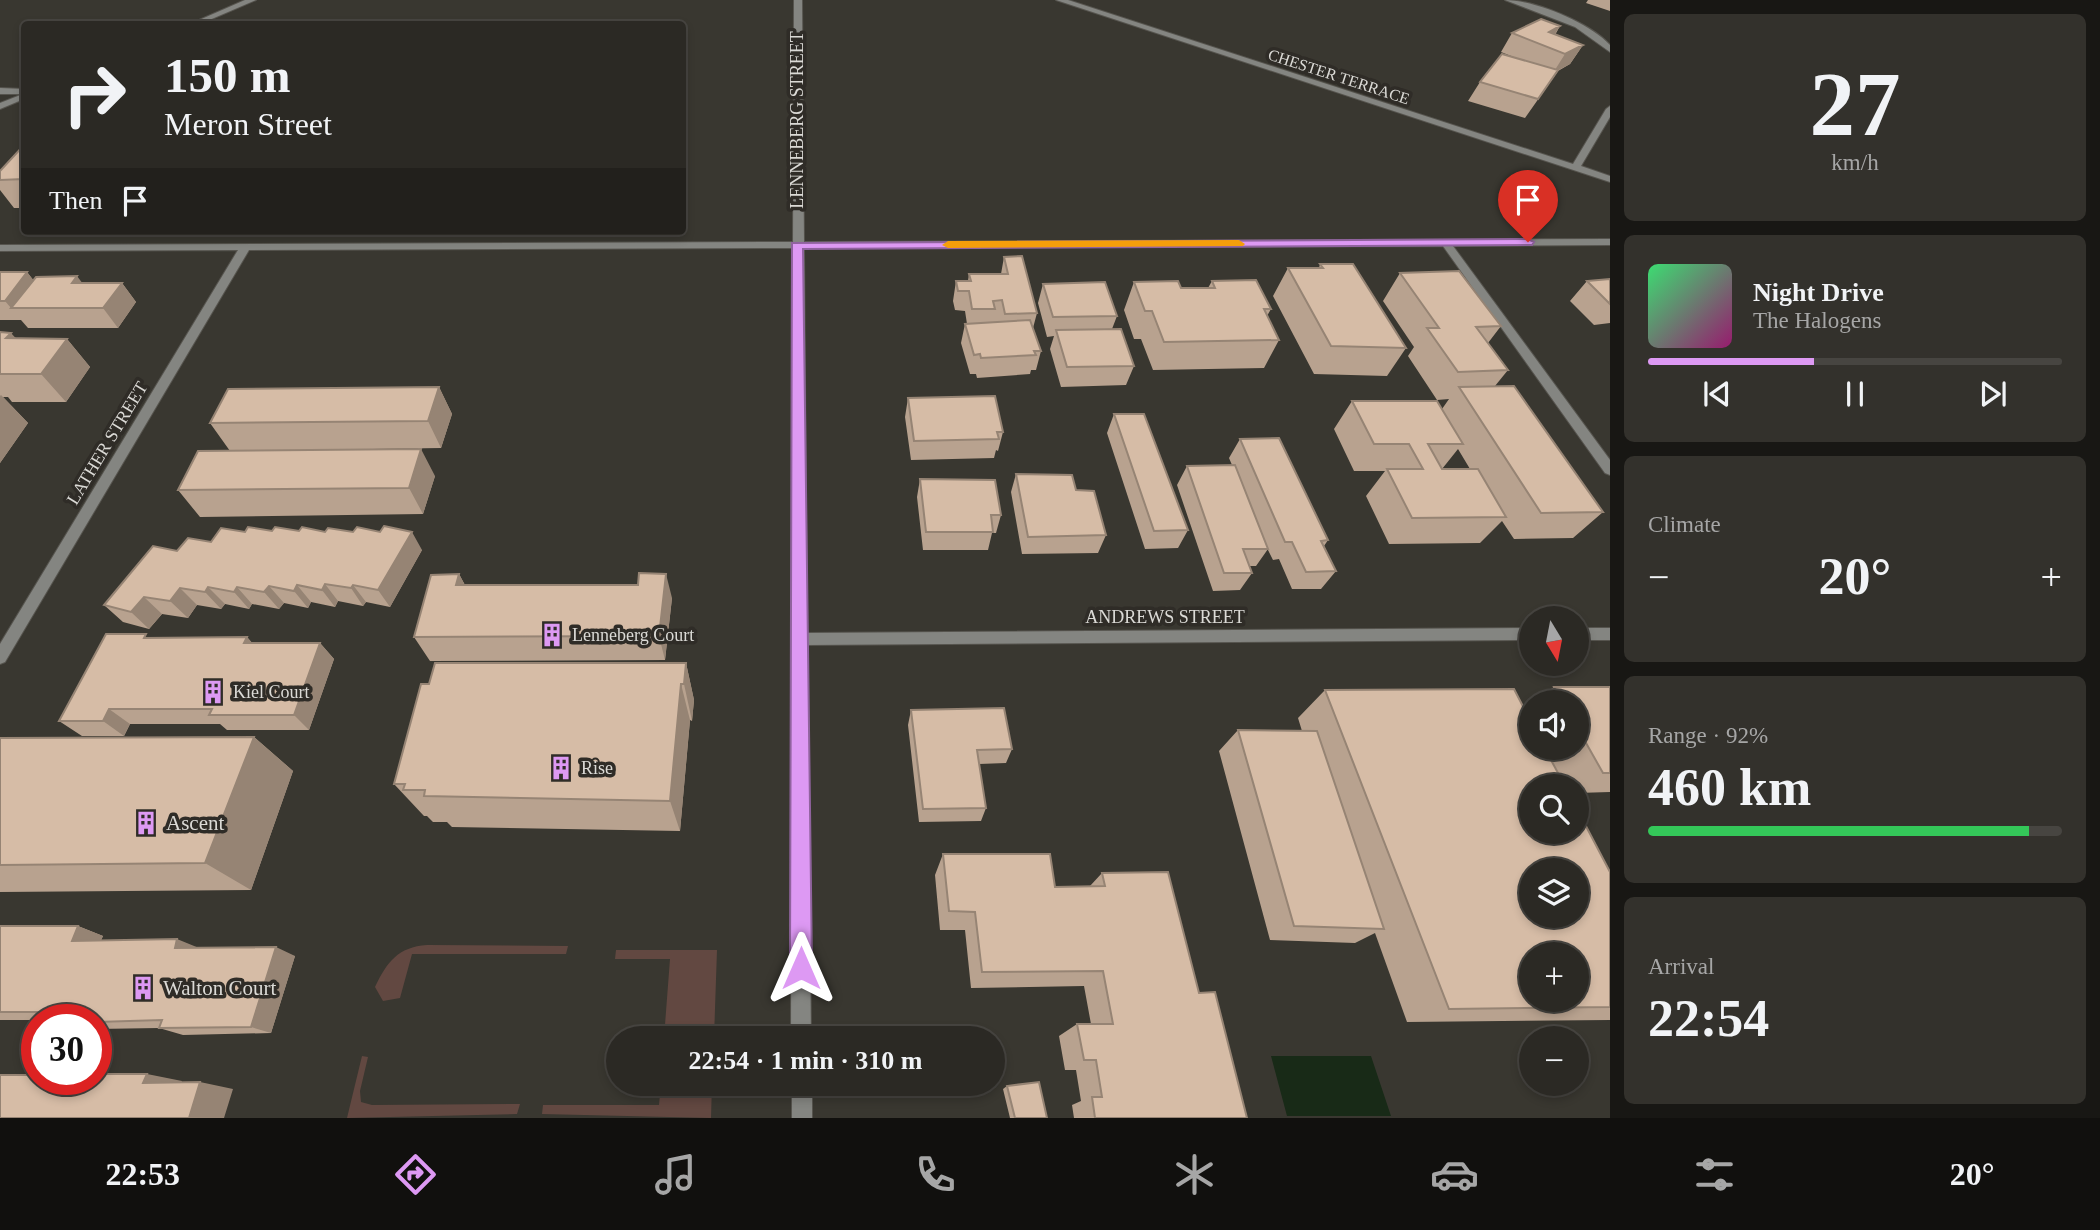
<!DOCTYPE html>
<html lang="en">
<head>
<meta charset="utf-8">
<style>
  body { margin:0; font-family:"Times New Roman",serif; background:#33312c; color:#f1f3f6; height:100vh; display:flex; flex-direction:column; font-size:26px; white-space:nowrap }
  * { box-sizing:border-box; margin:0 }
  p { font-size:23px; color:#a6a6a6 }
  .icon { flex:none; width:38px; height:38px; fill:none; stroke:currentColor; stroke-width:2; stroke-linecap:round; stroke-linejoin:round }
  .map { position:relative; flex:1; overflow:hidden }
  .drawer { display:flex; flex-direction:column; gap:14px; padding:14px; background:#181714; width:490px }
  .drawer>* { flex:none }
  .top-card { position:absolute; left:21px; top:21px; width:665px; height:214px; border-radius:7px; box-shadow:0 4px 10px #0003,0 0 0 2px #474541; background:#2b2924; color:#f1f3f6; overflow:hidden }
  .needle { width:46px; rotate:170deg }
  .fabs { position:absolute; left:1519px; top:606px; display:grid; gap:14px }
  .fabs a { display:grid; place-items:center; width:70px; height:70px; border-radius:50%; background:#2b2924; box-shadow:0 4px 10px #0003,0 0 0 2px #474541; font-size:35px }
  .speed { position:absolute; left:21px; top:1004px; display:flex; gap:14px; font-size:35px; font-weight:700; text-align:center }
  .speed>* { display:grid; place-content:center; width:91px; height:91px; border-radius:50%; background:#2b2924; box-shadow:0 4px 10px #0003,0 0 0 2px #474541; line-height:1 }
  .speed .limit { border:10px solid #d22; background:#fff; color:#111 }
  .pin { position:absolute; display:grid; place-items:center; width:60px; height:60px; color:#fff; margin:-72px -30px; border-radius:50% 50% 50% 0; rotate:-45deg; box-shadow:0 0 7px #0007 }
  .pin .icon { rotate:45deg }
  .me { position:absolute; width:77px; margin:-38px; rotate:0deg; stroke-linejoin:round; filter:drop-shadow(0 0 5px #0008) }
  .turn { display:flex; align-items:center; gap:24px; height:147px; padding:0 28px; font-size:32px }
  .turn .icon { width:91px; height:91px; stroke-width:2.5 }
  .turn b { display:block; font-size:49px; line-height:60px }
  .then { display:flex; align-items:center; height:66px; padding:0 28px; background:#0003; gap:14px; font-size:26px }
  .big { font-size:52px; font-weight:800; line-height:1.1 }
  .drawer .widget { flex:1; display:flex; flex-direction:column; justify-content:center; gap:10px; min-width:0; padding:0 24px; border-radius:10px; background:#33312c }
  .drawer .dial { align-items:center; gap:0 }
  .dial b { font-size:91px; line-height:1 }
  .song { display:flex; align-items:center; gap:21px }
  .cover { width:84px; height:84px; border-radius:10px; background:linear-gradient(135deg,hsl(140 70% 55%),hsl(320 70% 35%)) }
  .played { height:7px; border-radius:4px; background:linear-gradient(90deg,#dd99f3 40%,#474541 40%) }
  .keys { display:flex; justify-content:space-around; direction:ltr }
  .heat { display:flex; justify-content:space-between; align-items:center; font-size:38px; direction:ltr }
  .charge { height:10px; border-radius:5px; background:linear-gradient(90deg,#34c759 92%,#474541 0) }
  .trip { position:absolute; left:606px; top:1026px; width:399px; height:70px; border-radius:35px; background:#2b2924; box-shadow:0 4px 10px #0003,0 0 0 2px #474541; font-weight:800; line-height:70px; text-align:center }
  .dock { display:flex; height:112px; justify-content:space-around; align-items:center; background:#11100e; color:#a6a6a6 }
  .dock .icon { width:49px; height:49px }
  .dock .selected { color:#dd99f3 }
  .dock b { font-size:32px; color:#f1f3f6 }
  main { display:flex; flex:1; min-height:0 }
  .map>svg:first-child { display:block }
</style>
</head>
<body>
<main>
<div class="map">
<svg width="1610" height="1118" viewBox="0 0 1610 1118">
  <rect width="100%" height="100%" fill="#393730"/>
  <path fill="#624841" d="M427,945L568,946L566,954H412L400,998L383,1001L375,987C387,962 398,947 427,945Z
    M616,950H717L714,1038H664L670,959H615Z
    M362,1056L368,1057L360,1091L361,1102L372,1105L520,1104L517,1114L347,1118Z
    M661,1083H712L711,1118L542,1114L543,1105H659Z"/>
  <path fill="#182a17" d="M1271,1056H1371L1391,1116H1287Z"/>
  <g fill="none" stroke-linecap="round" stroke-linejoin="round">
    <g stroke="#56544e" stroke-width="2">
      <path id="street" d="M245,0H256L200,24H190Z
        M794,0H802L804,242L1610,239V245L1453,246L1610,460V475L1605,473L1443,246L804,248L807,633L1531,628V640L807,645L811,1038H791L793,248L249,250L5,662L0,664V644L238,250L0,251V245L793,242Z
        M1056,0H1068L1573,164L1606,109L1610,106V117L1581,166L1610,176V182Z
        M1505,0C1535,0 1590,23 1610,45V52L1575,27Z
        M0,88L24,89V99L0,109V103L23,94H0Z
        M1577,628H1610V640H1577Z
        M792,1083H812V1118H792Z"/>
    </g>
    <use href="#street" fill="#848581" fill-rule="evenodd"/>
  </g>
  <path fill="#b8a28f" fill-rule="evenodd" d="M1588,0H1610V11L1586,3Z
    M1560,26L1555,35L1583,45L1570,64L1558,71L1525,118L1468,101L1480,82L1521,60L1501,52L1512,33Z
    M24,145V208H14L0,190V171Z
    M1004,257L1037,313L1033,328L1041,351L1036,370H1031L1030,374L977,378L976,374H970L961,343L965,324H967L965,311L955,310L953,301L956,281H968L969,274H1001Z
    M1320,264L1406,348L1387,376L1314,374L1273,296L1288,268H1319Z
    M0,272H27L33,280L82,283H122L136,302L118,328H28L21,320H0Z
    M1400,273L1501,326L1488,343L1508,370L1495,386L1603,512L1573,538L1514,539L1502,521L1480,543L1389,544L1366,496L1385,471H1354L1334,429L1352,401L1442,409L1449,399L1437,400L1408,356L1414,347L1383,301ZM1458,449L1470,469H1442Z
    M1610,279V323L1594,325L1570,301L1587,281Z
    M1212,281L1271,309L1267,316L1279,340L1264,368L1153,370L1141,339H1134L1124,310L1134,282L1181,288H1208Z
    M1043,284L1117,316L1112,329L1134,366L1126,385L1061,387L1050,349L1054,336L1047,337L1038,303Z
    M0,332L16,338L67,339L90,367L66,402H12L8,397H3L28,423L0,463Z
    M439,387L452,414L441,448L230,451L210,423Z
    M908,398L1003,432L998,451L996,450L994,458L911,460L905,417Z
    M1114,414L1188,530L1178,548L1145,549L1107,433Z
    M1240,439L1328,540L1324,546L1336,571L1321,589H1292L1279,559L1273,560L1267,548L1268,549L1256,566H1249L1252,573L1240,590L1213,591L1177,485L1187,466L1232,465L1229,458Z
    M1016,474L1076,490L1106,535L1098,553L1022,554L1011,492Z
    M435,476L423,514L200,517L178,490Z
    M920,479L1001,515L996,533H992L988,550H923L917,497Z
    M245,532H325L422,550L390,607L366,602L363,606L338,601L335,607L311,602L308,608L284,603L279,609L252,604L249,609L225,604L221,609L197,605L188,618L162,614L149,629L123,622L104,605L177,551L211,542Z
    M459,574L465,585L672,598L665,660L430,661L414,637Z
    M247,637L252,643H320L334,659L309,730H227L220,724H130L124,736H82L59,721L150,638Z
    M686,663L694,700L692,721L690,720L680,831L452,827L447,822H433L427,816H424L394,784L429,684Z
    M1554,687H1610V792L1577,793V786H1531L1610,872V1020L1407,1022L1375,933L1355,943L1270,940L1219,751L1238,730L1302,731L1298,718L1325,690L1524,708L1531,702V747H1577V702H1532Z
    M911,710L1012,749L1006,763L979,764L986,808L981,821L919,822L908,725Z
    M254,737L293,771L251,890L0,892V738Z
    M943,854L1055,887L1090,886L1102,873L1199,993L1247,1118H1074L1072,1105L1081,1101L1076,1070H1065L1059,1036L1077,1024H1091L1084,986L971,988L965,930H940L935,875Z
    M0,926H78L103,936L101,940L295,956L271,1033L183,1035L159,1028L96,1029V1020H0Z
    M1007,1086L1047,1118H1010L1003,1089Z"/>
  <path fill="#968474" d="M1560,26L1548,45L1549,32Z
    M1583,45L1570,64L1553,73L1565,54Z
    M27,272L43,292L11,308L5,301Z
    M77,276L92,296L72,283Z
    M122,283L136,302L118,328L103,308Z
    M11,333L36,360L6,338Z
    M67,339L90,367L66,402L41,374Z
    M439,387L452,414L441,448L428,421Z
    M1,395L28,423L0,463V396Z
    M421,449L435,476L423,514L409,488Z
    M412,532L422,550L390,607L378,590Z
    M459,574L472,599L456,585Z
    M666,574L672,598L665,660L659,636Z
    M325,584L338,601L335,607L322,590Z
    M297,585L311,602L308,608L294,591Z
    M353,585L366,602L363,606L351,588Z
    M269,586L284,603L279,609L264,592Z
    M208,587L225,604L221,609L205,592Z
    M237,587L252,604L249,609L234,592Z
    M180,588L197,605L188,618L170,601Z
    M144,597L162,614L149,629L131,612Z
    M247,637L262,654L244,643Z
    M320,643L334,659L309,730L294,715Z
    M686,663L694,700L692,721L684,684Z
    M681,684L690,720L680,831L670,801Z
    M109,709L130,724L124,736L103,721Z
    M254,737L293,771L251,890L205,863Z
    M78,926L103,936L97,950L72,941Z
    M177,939L199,948H175Z
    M276,947L295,956L271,1033L251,1027Z
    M147,1074L182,1081L179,1090L143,1083Z
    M200,1082L233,1089L224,1118H189Z"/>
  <path fill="#d6bca6" stroke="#968474" stroke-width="2" fill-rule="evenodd" d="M1541,19L1560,26L1549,32L1583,45L1565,54L1512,33Z
    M1502,54L1558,70L1538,99L1480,82Z
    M24,145V179L0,180V171Z
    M1022,256L1037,313L1005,314L1002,300L993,301L995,309H972L969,291H958L956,281H971L969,274H1008L1004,257Z
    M1320,264H1353L1406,348L1331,346L1288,268H1323Z
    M1459,271L1501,326L1476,327L1508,370L1458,372L1427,328H1439L1400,273Z
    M0,272H27L5,301H0Z
    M77,276L72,283H122L103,308H11L36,277Z
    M1610,279V304L1587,281Z
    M1256,280L1271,309H1264L1279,340L1164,342L1152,311H1145L1134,282L1178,281L1181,288H1215L1212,281Z
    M1105,282L1117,316L1053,317L1043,284Z
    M1030,320L1041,351H1034L1036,355L981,358L980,354L974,355L965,324Z
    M1121,329L1134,366L1067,367L1056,330Z
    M0,332L11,333L6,338L67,339L41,374H0Z
    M1514,386L1603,512L1541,513L1459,387Z
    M439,387L428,421L210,423L228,389Z
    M995,396L1003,432H997L999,439L914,441L908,398Z
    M1352,401H1437L1463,444H1428L1442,469H1478L1506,517L1412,518L1387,469H1423L1409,444H1374Z
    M1114,414H1144L1188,530L1154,531Z
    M1279,438L1328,540L1321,541L1336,571L1306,572L1292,542H1285L1240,439Z
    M421,449L409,488L178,490L198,451Z
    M1235,465L1268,549H1243L1252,573H1224L1187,466Z
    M1016,474L1072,475L1076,490L1094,491L1106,535L1028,537Z
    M920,479L995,480L1001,515H991L993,532H926Z
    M384,526L412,532L378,590L353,585L351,588L325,584L322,590L297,585L294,591L269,586L264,592L237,587L234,592L208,587L205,592L180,588L170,601L144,597L131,612L104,605L153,546L177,551L188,538L211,542L221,528L245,532L248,527L272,531L275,527L299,531L302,527L325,532L328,528L353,532L357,527L380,532Z
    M639,573L666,574L659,636L414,637L431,575L459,574L456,585H638Z
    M106,634H146L144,638L247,637L244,643H320L294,715H209L212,709H109L103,721H59Z
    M435,663H686L684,684H681L670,801L424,796L425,790H403L405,784H394L421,684H429Z
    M1554,687H1610V773H1603L1577,727V702H1562Z
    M1514,689L1531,722V747H1544L1565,786H1531V831H1577V809L1610,872V1007L1449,1009L1325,690ZM1531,870H1577V915H1531ZM1531,954H1577V999H1531Z
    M1004,708L1012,749L977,750L986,808L923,809L911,710Z
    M1238,730L1317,731L1384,929L1294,926Z
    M254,737L205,863L0,865V738Z
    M943,854H1050L1055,887L1105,886L1102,873L1168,872L1199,993L1215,992L1247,1118H1095L1092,1097H1102L1096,1060H1084L1077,1024H1113L1103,971L982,972L975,912L949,911Z
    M0,926H78L72,941L177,939L175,948L276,947L251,1027L159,1028L162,1020L96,1022V1020H45L49,1012H0Z
    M96,1074H147L143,1083L200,1082L189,1118H0V1075H37V1080H96Z
    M1039,1082L1047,1118H1015L1007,1086Z"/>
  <path fill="#dd99f3" stroke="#90639e" stroke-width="2" d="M1528,239L1534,242L1532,245L803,249L812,968L808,976L801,979L793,976L790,968L792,243Z"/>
  <path fill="#f59e0b" d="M1239,240L1245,244L1243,246L948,248L942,245L948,241Z"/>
  <defs>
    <g id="building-bare" transform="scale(1.89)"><path d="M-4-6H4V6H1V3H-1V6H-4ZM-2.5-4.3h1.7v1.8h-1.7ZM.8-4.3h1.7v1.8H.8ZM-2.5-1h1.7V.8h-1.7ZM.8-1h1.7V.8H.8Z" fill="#dd99f3" stroke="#2f2c27" stroke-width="2.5" paint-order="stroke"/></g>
  </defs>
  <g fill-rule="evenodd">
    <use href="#building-bare" x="552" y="635"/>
    <use href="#building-bare" x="213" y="692"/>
    <use href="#building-bare" x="561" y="768"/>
    <use href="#building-bare" x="146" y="823"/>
    <use href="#building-bare" x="143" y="988"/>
  </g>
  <g text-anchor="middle" stroke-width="7" stroke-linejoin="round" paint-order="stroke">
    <g font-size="16" fill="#dbdad6" stroke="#2f2c27">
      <text transform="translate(1339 76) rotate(18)" y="6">CHESTER TERRACE</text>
    </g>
    <g font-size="18" fill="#dbdad6" stroke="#2f2c27">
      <text transform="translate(797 120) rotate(-90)" y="6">LENNEBERG STREET</text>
      <text transform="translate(107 443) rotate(-59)" y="6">LATHER STREET</text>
      <text x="1165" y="623">ANDREWS STREET</text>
    </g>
    <g font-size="18" fill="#dbdad6" stroke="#2f2c27" text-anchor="start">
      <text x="572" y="641">Lenneberg Court</text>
      <text x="233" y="698">Kiel Court</text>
      <text x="581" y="774">Rise</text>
    </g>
    <g font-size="21" fill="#dbdad6" stroke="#2f2c27" text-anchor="start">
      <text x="166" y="830">Ascent</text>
      <text x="163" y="995">Walton Court</text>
    </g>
  </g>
</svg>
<div class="fabs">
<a><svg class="needle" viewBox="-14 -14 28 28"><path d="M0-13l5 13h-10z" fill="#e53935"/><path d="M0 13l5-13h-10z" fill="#a6a6a6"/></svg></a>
<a><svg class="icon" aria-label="sound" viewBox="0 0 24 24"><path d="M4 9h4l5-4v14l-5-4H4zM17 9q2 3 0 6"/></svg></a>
<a><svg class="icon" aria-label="search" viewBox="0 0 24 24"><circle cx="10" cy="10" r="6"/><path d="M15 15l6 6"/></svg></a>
<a><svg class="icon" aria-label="layers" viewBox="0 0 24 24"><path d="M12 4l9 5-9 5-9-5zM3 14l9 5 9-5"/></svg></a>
<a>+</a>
<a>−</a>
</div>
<div class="speed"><div class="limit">30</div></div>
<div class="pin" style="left:1528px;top:242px;background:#d93025"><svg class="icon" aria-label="arrive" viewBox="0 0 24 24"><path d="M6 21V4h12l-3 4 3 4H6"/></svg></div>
<svg class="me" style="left:801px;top:968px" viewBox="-20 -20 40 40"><path d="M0-17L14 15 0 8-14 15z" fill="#dd99f3" stroke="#fff" stroke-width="4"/></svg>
<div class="trip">22:54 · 1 min · 310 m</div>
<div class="top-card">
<div class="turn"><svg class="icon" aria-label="right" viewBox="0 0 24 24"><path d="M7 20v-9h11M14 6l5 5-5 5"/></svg><div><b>150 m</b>Meron Street</div></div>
<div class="then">Then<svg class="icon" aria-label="arrive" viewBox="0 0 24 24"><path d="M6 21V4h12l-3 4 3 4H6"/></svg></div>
</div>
</div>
<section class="drawer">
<div class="widget dial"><b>27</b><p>km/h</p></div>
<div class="widget">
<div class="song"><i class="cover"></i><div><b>Night Drive</b><p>The Halogens</p></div></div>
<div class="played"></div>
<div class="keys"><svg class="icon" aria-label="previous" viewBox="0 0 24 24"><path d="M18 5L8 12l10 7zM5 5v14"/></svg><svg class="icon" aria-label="pause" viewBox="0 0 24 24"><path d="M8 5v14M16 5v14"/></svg><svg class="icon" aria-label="next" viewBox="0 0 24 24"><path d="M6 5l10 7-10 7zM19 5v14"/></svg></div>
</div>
<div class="widget"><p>Climate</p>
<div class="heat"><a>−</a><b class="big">20°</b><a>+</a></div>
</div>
<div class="widget"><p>Range · 92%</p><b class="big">460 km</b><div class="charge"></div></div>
<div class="widget"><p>Arrival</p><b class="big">22:54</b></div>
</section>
</main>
<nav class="dock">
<b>22:53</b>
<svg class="icon selected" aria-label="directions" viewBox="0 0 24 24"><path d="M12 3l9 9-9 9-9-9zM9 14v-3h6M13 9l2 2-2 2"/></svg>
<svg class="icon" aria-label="music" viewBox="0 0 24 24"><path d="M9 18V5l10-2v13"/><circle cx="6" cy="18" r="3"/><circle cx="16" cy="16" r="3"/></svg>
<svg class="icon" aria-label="phone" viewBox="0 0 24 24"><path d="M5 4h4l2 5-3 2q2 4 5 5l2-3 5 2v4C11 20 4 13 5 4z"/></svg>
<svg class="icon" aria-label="climate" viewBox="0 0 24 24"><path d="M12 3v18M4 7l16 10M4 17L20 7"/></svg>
<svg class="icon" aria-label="car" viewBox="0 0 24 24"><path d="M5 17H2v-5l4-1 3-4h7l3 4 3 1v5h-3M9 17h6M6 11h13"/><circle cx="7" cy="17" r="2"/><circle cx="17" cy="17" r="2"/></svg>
<svg class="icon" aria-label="filters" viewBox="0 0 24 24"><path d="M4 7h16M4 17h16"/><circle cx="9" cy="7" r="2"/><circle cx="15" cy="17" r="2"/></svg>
<b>20°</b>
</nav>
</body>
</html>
